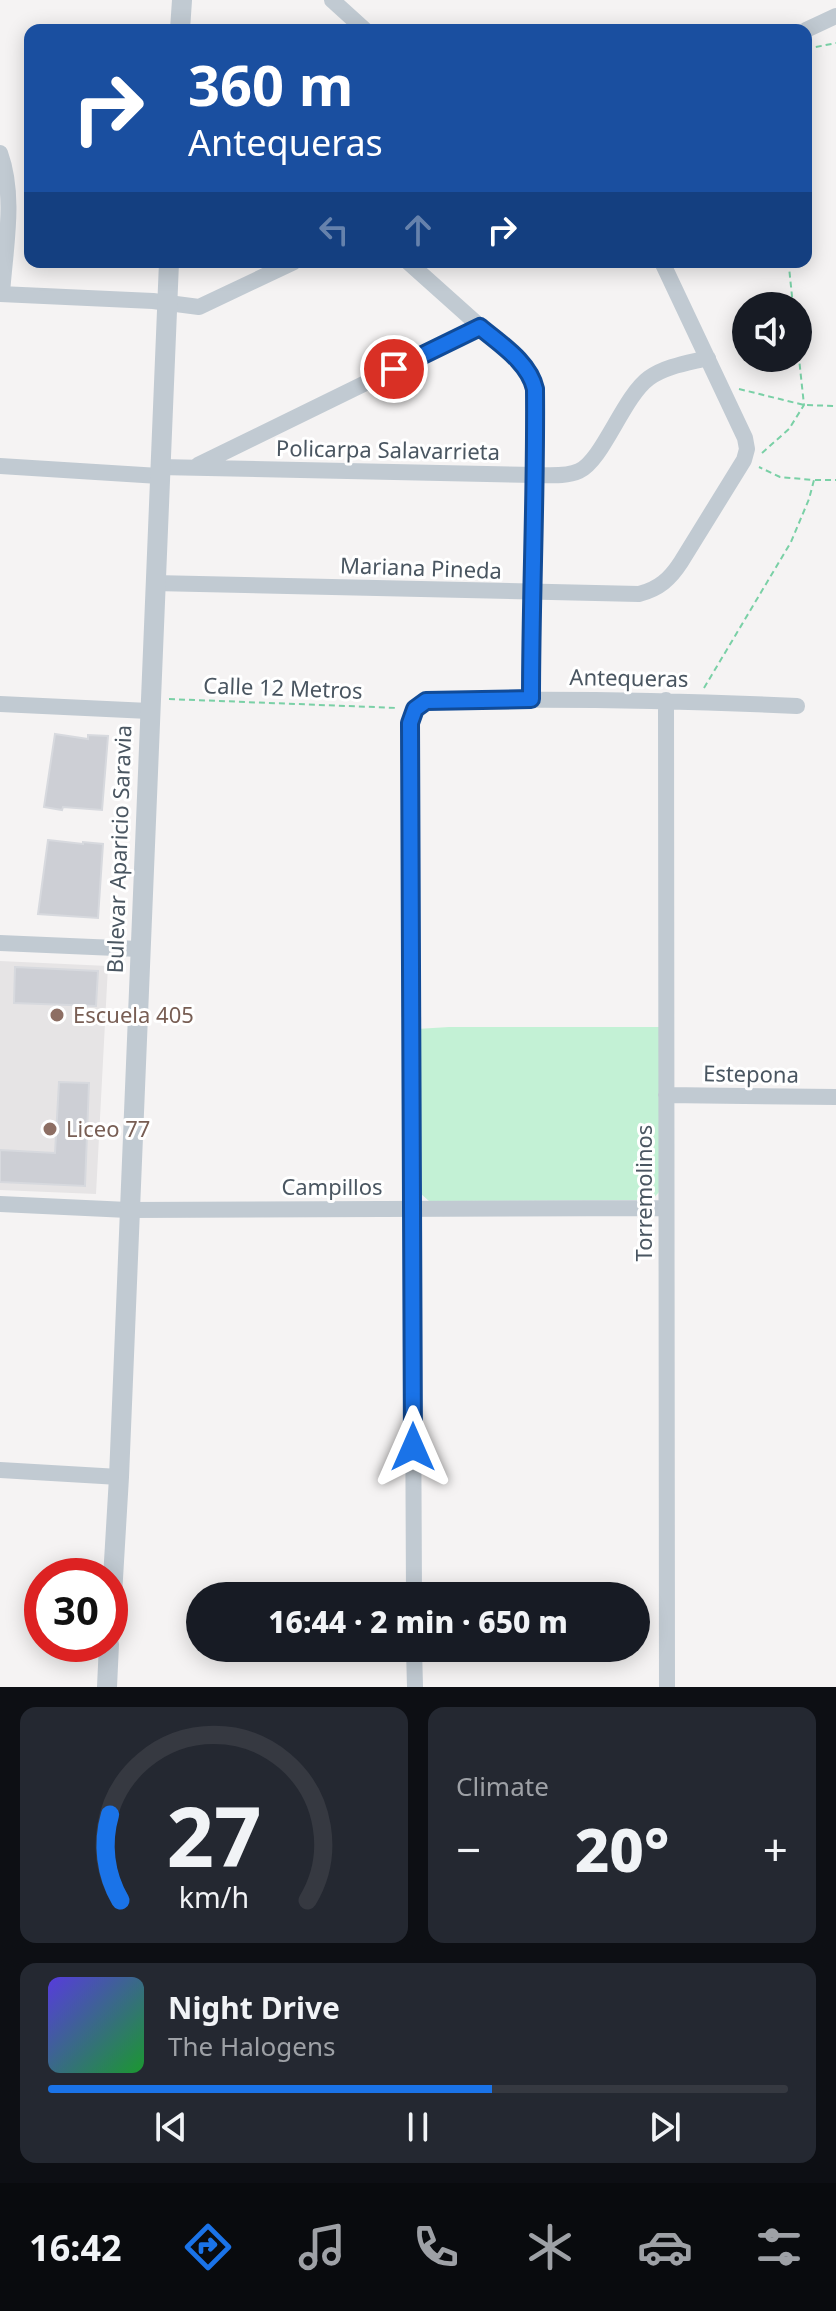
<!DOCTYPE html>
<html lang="en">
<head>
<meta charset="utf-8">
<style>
  body { margin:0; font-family:"Noto Sans",sans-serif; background:#242831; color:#f1f3f6; height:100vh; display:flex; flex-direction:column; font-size:30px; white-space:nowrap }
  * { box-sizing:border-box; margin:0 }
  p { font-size:26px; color:#9ea1a6 }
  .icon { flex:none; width:44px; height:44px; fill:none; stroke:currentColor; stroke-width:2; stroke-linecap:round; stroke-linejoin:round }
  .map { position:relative; height:1687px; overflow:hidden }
  .side { display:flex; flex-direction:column; gap:20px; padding:20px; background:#0d0f14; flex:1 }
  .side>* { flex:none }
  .guide { position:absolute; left:24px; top:24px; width:788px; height:244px; border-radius:16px; box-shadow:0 4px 20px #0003; background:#1a4fa0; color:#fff; overflow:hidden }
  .controls { position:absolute; left:732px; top:292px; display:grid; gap:16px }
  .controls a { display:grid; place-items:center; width:80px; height:80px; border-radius:50%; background:#171b24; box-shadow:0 4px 20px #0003; font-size:40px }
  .speed { position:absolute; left:24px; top:1558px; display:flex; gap:16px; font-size:40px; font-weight:700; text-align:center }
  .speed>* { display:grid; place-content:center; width:104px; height:104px; border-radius:50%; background:#171b24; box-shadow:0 4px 20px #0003; line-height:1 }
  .speed .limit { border:12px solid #d22; background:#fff; color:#111 }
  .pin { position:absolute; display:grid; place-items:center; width:68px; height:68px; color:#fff; margin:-34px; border:4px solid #fff; border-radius:50%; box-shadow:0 2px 8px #0007 }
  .me { position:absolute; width:88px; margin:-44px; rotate:0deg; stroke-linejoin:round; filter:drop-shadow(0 0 6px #0008) }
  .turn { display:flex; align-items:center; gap:28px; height:168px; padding:0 32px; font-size:36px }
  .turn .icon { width:104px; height:104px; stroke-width:2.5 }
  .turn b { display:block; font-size:56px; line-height:68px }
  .lanes { display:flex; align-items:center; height:76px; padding:0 32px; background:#0003; justify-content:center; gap:40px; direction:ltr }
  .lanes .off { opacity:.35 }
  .big { font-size:60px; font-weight:800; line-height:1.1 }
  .side .tile { flex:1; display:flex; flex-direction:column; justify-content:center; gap:12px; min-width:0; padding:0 28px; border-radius:16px; background:#242831 }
  .side .dial { align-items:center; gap:0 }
  .dial svg { height:208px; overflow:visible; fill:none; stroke:#363941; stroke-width:7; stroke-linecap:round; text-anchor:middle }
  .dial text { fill:#f1f3f6; stroke:none }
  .song { display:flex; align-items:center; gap:24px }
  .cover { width:96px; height:96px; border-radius:12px; background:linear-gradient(135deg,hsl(250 70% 55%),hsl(130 70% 35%)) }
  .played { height:8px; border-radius:4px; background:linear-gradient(90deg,#1a73e8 60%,#363941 60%) }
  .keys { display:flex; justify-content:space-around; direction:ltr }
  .heat { display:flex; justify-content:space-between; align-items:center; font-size:44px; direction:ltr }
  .side .tiles { flex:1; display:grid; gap:20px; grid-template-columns:1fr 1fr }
  .tile:last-child { grid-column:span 2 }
  .trip { position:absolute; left:186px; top:1582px; width:464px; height:80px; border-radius:40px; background:#171b24; box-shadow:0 4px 20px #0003; font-weight:800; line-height:80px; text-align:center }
  .menu { display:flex; height:128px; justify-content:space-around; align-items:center; background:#090b0e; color:#9ea1a6 }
  .menu .icon { width:56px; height:56px }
  .menu .active { color:#1a73e8 }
  .menu b { font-size:36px; color:#f1f3f6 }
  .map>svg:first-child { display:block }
</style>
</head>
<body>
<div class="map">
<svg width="836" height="1687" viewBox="0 0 836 1687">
  <rect width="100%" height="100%" fill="#f5f3f3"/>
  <path fill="#e6e4e5" d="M0,961L108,966L96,1194L0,1190Z"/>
  <path fill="#c3f1d5" d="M449,1027H659V1192L652,1200L429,1201L420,1193L417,1029Z"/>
  <path fill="#cdcfd5" stroke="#d7d9de" stroke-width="2" d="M55,734L88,739V735L108,736L102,810L63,807L62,810L44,807Z
    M48,840L83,844V842L103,844L98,918L38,914Z
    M15,967L98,971L96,1006L14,1003Z
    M59,1082L89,1083L85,1186L0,1182V1150L55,1153Z"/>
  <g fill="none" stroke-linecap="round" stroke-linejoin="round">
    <path stroke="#7ad0a6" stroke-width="2" stroke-dasharray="6 4" stroke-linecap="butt" d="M806,49L836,43
      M791,262L789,267L793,306
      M739,389L804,405L836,406
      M762,453L789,429L804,405L798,349
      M815,480H836
      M704,688L791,542L809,499L814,480L780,477L759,467
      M169,699L398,708"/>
    <path stroke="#c1cad2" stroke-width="16" d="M332,0L365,30
      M806,30L836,16
      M0,153C16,197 5,248 2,294
      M408,262L523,365L533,380L535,389C536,493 531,596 531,699
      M0,294L153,301L199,307L294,262
      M198,465L480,327
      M0,466L159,476
      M159,467L536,475C549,475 566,477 579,471C603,460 623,397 649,378C666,366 688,363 708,358
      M154,583L639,594C659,589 670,579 681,562L744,460L747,449L745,438L662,262
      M666,700L667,1687
      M0,704L149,711
      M0,943L139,949
      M666,1095L836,1097
      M0,1204L128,1210L665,1208
      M0,1470L119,1477
      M414,1596L410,723C412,713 415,705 426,701C550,698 673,700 797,706
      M414,1648L415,1687"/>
    <path stroke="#c1cad2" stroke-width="20" d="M180,30L182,0
      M110,1629L119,1477L169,262
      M107,1687L109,1644"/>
  </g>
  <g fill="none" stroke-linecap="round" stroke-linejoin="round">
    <g stroke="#114b97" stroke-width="20">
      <path id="route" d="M394,369L480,327C500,344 529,362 535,389C536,493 531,595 531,699L426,701L415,709L410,723L413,1447"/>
    </g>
    <use href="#route" stroke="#1a73e8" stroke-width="14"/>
  </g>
  <g fill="#8d6e63" stroke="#fff" stroke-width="3">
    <circle cx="57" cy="1015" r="8"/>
    <circle cx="50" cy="1129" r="8"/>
  </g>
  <g text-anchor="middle" stroke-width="6" stroke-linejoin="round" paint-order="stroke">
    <g font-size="22" fill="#4a5661" stroke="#fff">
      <text transform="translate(388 450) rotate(1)" y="8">Policarpa Salavarrieta</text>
      <text transform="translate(421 568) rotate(2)" y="8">Mariana Pineda</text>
      <text transform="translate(629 678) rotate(1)" y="8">Antequeras</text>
      <text transform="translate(283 688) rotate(2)" y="8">Calle 12 Metros</text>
      <text transform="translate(119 849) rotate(-88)" y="8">Bulevar Aparicio Saravia</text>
      <text transform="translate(751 1074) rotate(1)" y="8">Estepona</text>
      <text x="332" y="1195">Campillos</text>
      <text transform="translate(644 1193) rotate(-90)" y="8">Torremolinos</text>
    </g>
    <g font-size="22" fill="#785e54" stroke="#fff" text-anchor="start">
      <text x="73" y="1023">Escuela 405</text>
      <text x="66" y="1137">Liceo 77</text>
    </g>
  </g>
</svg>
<div class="controls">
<a><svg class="icon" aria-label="sound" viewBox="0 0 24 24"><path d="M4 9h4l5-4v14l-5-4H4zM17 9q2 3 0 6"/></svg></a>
</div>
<div class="speed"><div class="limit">30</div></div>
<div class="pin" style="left:394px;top:369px;background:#d93025"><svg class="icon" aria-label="arrive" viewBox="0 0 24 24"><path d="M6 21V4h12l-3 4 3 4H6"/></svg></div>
<svg class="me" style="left:413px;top:1447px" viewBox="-20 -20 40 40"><path d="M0-17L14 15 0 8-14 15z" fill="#1a73e8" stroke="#fff" stroke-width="4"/></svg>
<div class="trip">16:44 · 2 min · 650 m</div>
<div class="guide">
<div class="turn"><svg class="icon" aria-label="right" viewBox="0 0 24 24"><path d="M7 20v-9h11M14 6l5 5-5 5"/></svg><div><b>360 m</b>Antequeras</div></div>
<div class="lanes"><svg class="icon off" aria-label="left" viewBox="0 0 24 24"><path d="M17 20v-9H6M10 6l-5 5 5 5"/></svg><svg class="icon off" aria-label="ahead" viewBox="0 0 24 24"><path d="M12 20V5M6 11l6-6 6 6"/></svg><svg class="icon" aria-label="right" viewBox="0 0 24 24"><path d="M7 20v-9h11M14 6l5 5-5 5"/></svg></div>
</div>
</div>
<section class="side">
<div class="tiles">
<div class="tile dial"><svg viewBox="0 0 100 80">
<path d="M14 69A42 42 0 1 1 86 69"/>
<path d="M14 69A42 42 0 0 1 10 36" stroke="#1a73e8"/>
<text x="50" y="56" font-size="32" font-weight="700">27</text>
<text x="50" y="72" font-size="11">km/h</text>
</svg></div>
<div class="tile"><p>Climate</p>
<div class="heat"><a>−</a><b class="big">20°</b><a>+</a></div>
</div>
<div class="tile">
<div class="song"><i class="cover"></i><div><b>Night Drive</b><p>The Halogens</p></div></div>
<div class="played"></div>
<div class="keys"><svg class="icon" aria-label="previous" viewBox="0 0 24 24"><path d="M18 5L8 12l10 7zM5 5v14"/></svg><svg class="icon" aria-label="pause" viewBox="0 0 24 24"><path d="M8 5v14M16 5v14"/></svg><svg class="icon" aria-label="next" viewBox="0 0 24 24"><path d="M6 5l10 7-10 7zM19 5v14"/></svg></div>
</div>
</div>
</section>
<nav class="menu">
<b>16:42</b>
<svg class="icon active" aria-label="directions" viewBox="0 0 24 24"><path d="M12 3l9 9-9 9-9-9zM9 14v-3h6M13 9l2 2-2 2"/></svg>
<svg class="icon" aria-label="music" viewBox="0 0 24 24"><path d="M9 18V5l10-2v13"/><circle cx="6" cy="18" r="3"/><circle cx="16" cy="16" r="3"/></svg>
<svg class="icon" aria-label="phone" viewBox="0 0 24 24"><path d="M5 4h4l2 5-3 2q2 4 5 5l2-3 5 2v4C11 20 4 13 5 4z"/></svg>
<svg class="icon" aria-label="climate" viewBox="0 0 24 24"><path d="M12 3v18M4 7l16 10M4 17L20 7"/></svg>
<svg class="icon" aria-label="car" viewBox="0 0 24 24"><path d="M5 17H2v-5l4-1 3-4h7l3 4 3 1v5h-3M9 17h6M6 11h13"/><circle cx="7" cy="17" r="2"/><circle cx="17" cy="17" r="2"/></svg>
<svg class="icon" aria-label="filters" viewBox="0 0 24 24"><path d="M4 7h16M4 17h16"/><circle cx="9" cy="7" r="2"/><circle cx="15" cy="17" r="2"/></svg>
</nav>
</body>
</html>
